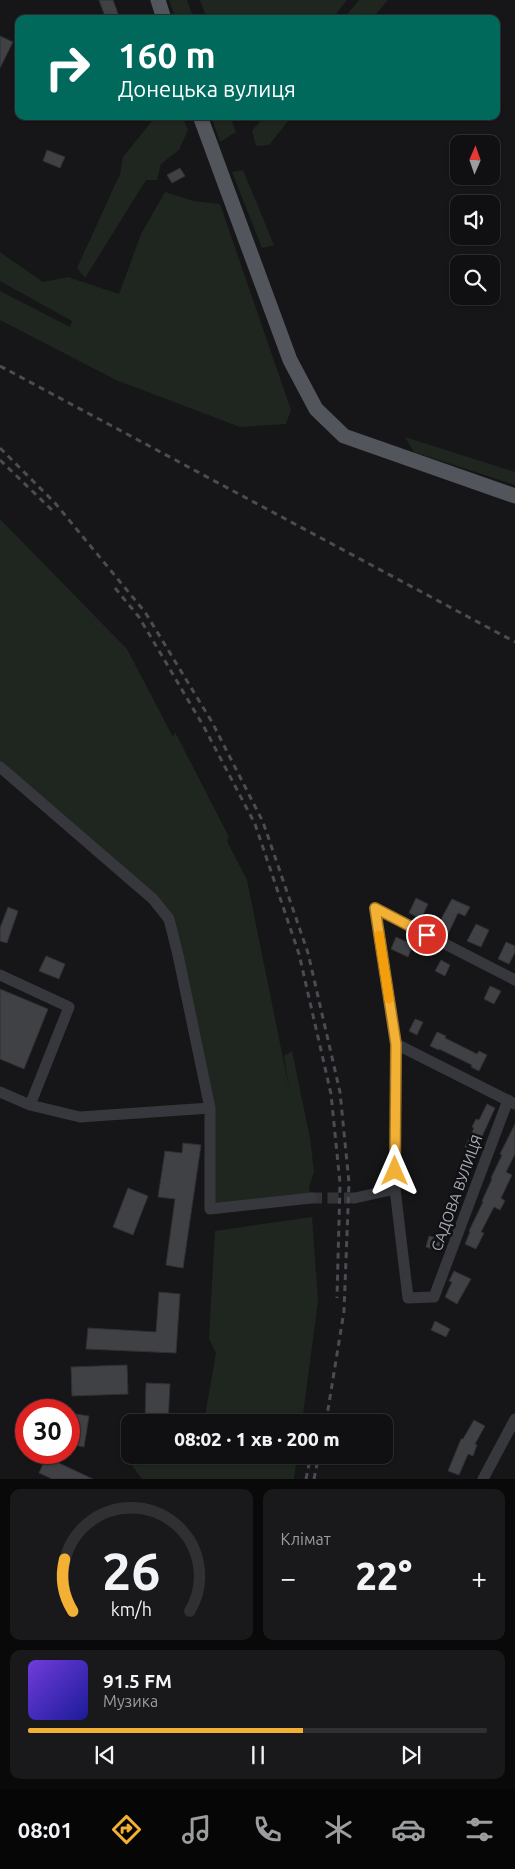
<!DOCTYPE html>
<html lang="uk">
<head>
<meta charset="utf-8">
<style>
  body { margin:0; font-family:Ubuntu,sans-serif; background:#19191b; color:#f1f3f6; height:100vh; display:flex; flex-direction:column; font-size:19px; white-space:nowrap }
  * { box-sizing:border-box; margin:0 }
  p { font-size:16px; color:#9c9d9f }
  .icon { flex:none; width:28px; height:28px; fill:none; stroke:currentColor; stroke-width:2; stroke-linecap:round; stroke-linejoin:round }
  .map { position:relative; height:1479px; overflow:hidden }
  .panel { display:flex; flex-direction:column; gap:10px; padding:10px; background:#09090a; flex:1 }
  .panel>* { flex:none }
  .guide { position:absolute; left:15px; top:15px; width:485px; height:105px; border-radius:10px; box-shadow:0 1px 4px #0004,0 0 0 1px #303032; background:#00695c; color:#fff; overflow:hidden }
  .needle { width:32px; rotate:2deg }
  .buttons { position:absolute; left:450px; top:135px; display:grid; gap:10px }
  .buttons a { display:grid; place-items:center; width:50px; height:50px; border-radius:10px; background:#101012; box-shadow:0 1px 4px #0004,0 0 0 1px #303032; font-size:25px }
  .speed { position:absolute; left:15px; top:1399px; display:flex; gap:10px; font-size:25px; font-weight:700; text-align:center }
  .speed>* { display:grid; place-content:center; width:65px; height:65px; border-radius:50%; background:#101012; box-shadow:0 1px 4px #0004,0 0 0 1px #303032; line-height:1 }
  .speed .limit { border:8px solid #d22; background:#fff; color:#111 }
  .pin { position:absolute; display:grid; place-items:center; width:42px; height:42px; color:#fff; margin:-21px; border:2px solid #fff; border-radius:50%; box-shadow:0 1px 5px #0007 }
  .me { position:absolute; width:55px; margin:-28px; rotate:0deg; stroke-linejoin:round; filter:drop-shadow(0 0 4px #0008) }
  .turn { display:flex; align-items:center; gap:18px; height:105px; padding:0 20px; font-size:22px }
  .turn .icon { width:65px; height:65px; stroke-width:2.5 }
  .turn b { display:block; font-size:35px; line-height:42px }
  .big { font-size:38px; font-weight:800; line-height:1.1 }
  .panel .card { flex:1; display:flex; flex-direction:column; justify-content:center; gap:8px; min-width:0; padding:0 18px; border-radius:10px; background:#19191b }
  .panel .dial { align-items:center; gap:0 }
  .dial svg { height:130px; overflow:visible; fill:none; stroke:#303032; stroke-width:7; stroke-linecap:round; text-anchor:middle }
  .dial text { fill:#f1f3f6; stroke:none }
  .song { display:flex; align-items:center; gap:15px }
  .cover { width:60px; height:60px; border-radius:8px; background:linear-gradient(135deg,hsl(260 70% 55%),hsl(240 70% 35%)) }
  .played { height:5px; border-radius:2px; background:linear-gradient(90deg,#f2b134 60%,#303032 60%) }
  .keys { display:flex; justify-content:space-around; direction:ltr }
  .heat { display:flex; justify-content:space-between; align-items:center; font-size:28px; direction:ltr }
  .panel .tiles { flex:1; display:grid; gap:10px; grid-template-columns:1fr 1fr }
  .card:last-child { grid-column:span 2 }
  .trip { position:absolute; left:121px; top:1414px; width:272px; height:50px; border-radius:10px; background:#101012; box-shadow:0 1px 4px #0004,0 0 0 1px #303032; font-weight:800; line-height:50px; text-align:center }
  .tabs { display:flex; height:80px; justify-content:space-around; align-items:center; background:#060607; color:#9c9d9f }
  .tabs .icon { width:35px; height:35px }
  .tabs .current { color:#f2b134 }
  .tabs b { font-size:22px; color:#f1f3f6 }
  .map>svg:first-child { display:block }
</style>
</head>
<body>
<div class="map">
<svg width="515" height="1479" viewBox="0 0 515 1479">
  <rect width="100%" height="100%" fill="#161618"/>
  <path fill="#1e261f" d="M169,0H187L194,19H176Z
    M200,0H347L332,19H207Z
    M359,0H388L372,19H343Z
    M156,116H182L188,130L179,150L161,164L157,180H146L85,278L77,268L120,174L123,157Z
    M211,116H230L236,132L220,142Z
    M264,116H292L269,145L256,146L252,131Z
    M243,170L274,245L262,248L232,172Z
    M165,192L193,201L220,204L291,410L286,424L240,427L116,380L0,320V291L70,327L72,321L0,281V252L43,282L68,277L119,294L141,234Z
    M405,437L515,472V485L414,452Z
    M0,519L127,649L173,737L175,732L229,837L227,841L247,880L289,1088L284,1056L292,1051L310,1138L314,1172L309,1187L311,1198L210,1209V1108L169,919L0,767Z
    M312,1217L318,1301L302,1422H204L216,1353L209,1339L215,1231Z
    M197,1455H297L294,1479H142L130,1463L197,1458Z"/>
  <path fill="#404145" stroke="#303034" d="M99,0H113L120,19H106Z
    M0,36L13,42L0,68Z
    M47,150L65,157L60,168L43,161Z
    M180,168L185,176L172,183L167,175Z
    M416,898L428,904L421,919L409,913Z
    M452,899L470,907L465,916L458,913L447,936L435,930Z
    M8,907L18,911L7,943L0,941V928Z
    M476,924L489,930L481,947L467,941Z
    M396,937L413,945L408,957L391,949Z
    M506,942L515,946V952L509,964L498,959Z
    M46,956L65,964L59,979L39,971Z
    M441,960L450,965L445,976L435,971Z
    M490,986L501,991L494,1004L484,999Z
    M0,989L48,1009L24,1069L0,1059Z
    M415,1019L423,1022L417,1035L409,1031Z
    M437,1032L446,1036L445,1038L477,1054L479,1051L487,1055L479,1071L471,1067L472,1065L439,1049V1050L430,1046Z
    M487,1104L495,1108L475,1152L465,1147L474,1128L472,1127L476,1119L479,1120Z
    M515,1124V1154L506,1172L512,1175L501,1198L505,1201L500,1210L494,1207L481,1232L484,1233L476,1249L465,1244L470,1232L469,1231L483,1202L482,1201L492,1179L491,1178L502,1155L500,1154Z
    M183,1143L201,1145L183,1268L166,1265L175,1199L158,1197L165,1151L182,1153Z
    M128,1188L148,1196L133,1235L113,1227Z
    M429,1236L442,1239L439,1251L426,1247Z
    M454,1271L471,1279L457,1304L445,1297L452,1282L449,1281Z
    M159,1292L180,1294L176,1353L86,1349L88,1328L156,1332Z
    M435,1321L450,1329L446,1337L431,1330Z
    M127,1365L128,1394L72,1396L71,1367Z
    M146,1383L170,1384L168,1422H145Z
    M69,1413L89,1416L84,1447L69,1444Z
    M474,1420L485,1426L475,1444L477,1445L473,1456L468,1454L459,1475L448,1471L461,1439H463Z
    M46,1457L93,1479H52L39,1473Z"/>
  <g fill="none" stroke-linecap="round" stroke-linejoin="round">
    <path stroke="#333438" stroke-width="11" stroke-dasharray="11 5.5" stroke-linecap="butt" d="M311,1198H355"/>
    <path stroke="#37383d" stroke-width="11" d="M0,767L153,899L169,919L178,955L210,1108V1209L311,1198
      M375,908L515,980
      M0,975L69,1007L30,1105
      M396,1044L515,1104
      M0,1092L30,1105L80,1117L210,1108
      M395,1189L408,1298L434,1297L508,1100
      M355,1198L395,1189L396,1044L375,908
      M483,1479L515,1419"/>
    <path stroke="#53555c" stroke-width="15" d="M158,0L164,19
      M200,116L290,360L316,409L344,436L515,496"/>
    <path stroke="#4a4c52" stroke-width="3" stroke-dasharray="6 5" stroke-linecap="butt" d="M0,366L515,642
      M0,448L55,503L145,612L212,722L263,822L308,953L340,1092L349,1183L344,1311L326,1422
      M0,460L54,512
      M115,588L139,617L204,727L255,824L299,954L331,1094L340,1183L337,1298
      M306,1479L311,1455
      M314,1479L319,1455"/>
  </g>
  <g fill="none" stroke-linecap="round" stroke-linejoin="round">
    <g stroke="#9d7322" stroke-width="12">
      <path id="route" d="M395,1171L396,1044L375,908L427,935"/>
    </g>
    <use href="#route" stroke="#f2b134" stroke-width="9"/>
    <path stroke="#f59e0b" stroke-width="9" d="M379,935L389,999"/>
  </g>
  <g text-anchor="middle" stroke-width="5" stroke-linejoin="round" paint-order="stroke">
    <g font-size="15" fill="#a8adb8" stroke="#111113">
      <text transform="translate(457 1193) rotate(-70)" y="5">САДОВА ВУЛИЦЯ</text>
    </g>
  </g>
</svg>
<div class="buttons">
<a><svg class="needle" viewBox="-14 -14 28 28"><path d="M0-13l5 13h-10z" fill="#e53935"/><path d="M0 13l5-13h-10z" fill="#9c9d9f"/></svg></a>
<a><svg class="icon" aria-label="sound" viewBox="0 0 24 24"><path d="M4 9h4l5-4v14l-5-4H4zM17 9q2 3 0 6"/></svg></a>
<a><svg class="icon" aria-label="search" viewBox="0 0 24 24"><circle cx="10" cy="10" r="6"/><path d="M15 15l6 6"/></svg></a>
</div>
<div class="speed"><div class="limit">30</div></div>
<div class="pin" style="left:427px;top:935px;background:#d93025"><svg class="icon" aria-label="arrive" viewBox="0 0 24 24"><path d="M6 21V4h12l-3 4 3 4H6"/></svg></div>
<svg class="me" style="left:395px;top:1171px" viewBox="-20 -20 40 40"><path d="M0-17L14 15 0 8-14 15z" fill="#f2b134" stroke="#fff" stroke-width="4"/></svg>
<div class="trip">08:02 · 1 хв · 200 m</div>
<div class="guide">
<div class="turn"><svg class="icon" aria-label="right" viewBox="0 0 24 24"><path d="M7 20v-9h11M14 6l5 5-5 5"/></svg><div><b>160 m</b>Донецька вулиця</div></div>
</div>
</div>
<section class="panel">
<div class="tiles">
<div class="card dial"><svg viewBox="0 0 100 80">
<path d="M14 69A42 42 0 1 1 86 69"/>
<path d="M14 69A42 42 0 0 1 9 37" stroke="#f2b134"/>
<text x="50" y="56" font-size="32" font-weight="700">26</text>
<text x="50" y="72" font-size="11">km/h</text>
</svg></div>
<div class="card"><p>Клімат</p>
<div class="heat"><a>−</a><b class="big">22°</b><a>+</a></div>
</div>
<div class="card">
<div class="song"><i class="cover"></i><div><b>91.5 FM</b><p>Музика</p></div></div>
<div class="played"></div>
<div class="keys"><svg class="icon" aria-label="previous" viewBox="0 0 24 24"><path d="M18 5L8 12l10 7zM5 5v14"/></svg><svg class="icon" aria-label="pause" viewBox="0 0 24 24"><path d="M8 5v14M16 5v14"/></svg><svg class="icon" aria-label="next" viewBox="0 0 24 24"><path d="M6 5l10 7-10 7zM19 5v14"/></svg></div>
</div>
</div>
</section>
<nav class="tabs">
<b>08:01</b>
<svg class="icon current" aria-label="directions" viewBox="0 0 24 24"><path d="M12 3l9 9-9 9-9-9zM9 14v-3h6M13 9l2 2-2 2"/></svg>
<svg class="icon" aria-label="music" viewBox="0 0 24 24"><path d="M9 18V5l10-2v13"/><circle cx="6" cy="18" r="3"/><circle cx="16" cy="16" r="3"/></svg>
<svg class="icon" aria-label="phone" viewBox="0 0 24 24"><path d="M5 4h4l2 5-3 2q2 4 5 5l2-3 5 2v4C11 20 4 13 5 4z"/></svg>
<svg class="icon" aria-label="climate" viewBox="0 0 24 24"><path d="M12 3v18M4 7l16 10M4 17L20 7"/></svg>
<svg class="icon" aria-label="car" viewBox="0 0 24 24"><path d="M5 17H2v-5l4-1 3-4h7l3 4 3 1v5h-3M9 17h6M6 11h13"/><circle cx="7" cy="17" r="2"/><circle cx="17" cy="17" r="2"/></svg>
<svg class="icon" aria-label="filters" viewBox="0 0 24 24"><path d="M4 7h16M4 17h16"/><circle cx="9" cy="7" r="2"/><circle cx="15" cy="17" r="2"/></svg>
</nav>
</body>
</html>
